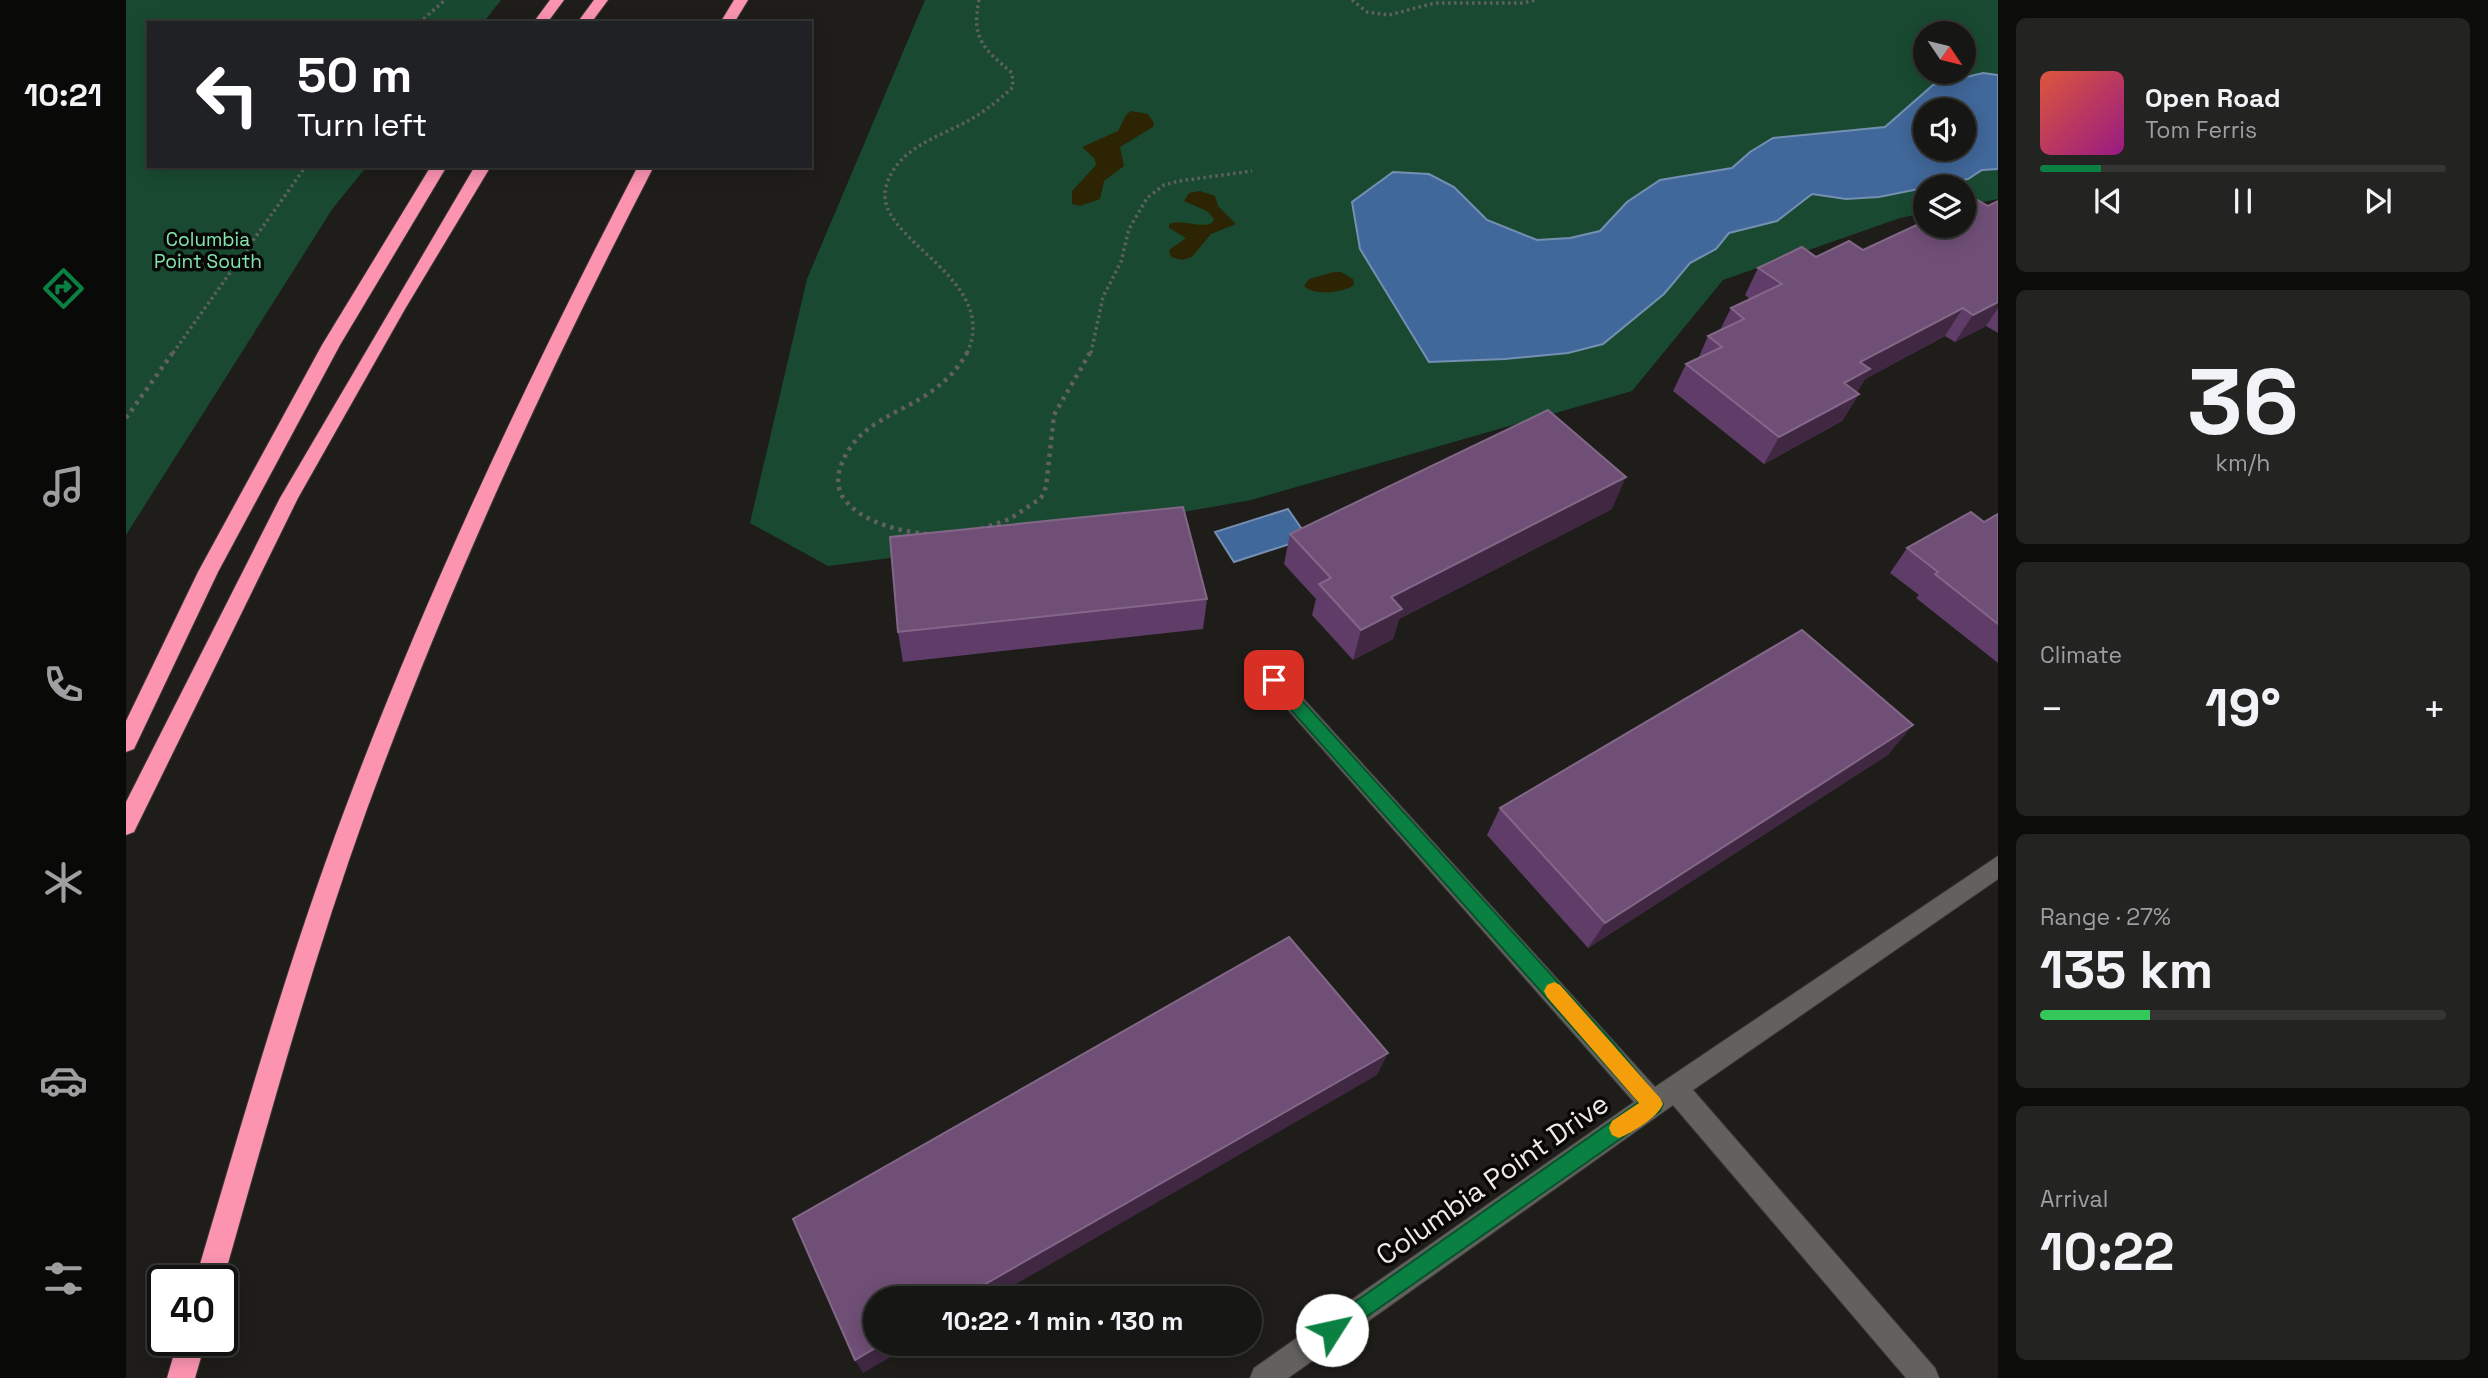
<!DOCTYPE html>
<html lang="en">
<head>
<meta charset="utf-8">
<style>
  body { margin:0; font-family:"Space Grotesk",sans-serif; background:#232322; color:#f1f3f6; height:100vh; display:flex; flex-direction:column; font-size:26px; white-space:nowrap }
  * { box-sizing:border-box; margin:0 }
  p { font-size:23px; color:#9e9fa0 }
  .icon { flex:none; width:38px; height:38px; fill:none; stroke:currentColor; stroke-width:2; stroke-linecap:round; stroke-linejoin:round }
  .map { position:relative; flex:1; overflow:hidden }
  .drawer { display:flex; flex-direction:column; gap:18px; padding:18px; background:#0c0c0b; width:490px }
  .drawer>* { flex:none }
  .banner { position:absolute; left:21px; top:21px; width:665px; height:147px; border-radius:0px; box-shadow:0 4px 18px #0003,0 0 0 2px #353534; background:#202124; color:#fff; overflow:hidden }
  .needle { width:46px; rotate:125deg }
  .fabs { position:absolute; left:1787px; top:21px; display:grid; gap:14px }
  .fabs a { display:grid; place-items:center; width:63px; height:63px; border-radius:50%; background:#161614; box-shadow:0 4px 18px #0003,0 0 0 2px #353534; font-size:35px }
  .speed { position:absolute; left:21px; top:1265px; display:flex; gap:14px; font-size:35px; font-weight:700; text-align:center }
  .speed>* { display:grid; place-content:center; width:91px; height:91px; border-radius:50%; background:#161614; box-shadow:0 4px 18px #0003,0 0 0 2px #353534; line-height:1 }
  .speed .limit { border:4px solid #111; border-radius:10px; background:#fff; color:#111 }
  .pin { position:absolute; display:grid; place-items:center; width:60px; height:60px; color:#fff; margin:-30px; border-radius:14px; box-shadow:0 4px 10px #0006 }
  .me { position:absolute; width:77px; margin:-38px; rotate:55deg; stroke-linejoin:round; filter:drop-shadow(0 0 5px #0008) }
  .turn { display:flex; align-items:center; gap:24px; height:147px; padding:0 35px; font-size:32px }
  .turn .icon { width:91px; height:91px; stroke-width:2.5 }
  .turn b { display:block; font-size:49px; line-height:60px }
  .big { font-size:52px; font-weight:800; line-height:1.1 }
  .drawer .tile { flex:1; display:flex; flex-direction:column; justify-content:center; gap:10px; min-width:0; padding:0 24px; border-radius:10px; background:#232322 }
  .drawer .dial { align-items:center; gap:0 }
  .dial b { font-size:91px; line-height:1 }
  .song { display:flex; align-items:center; gap:21px }
  .cover { width:84px; height:84px; border-radius:10px; background:linear-gradient(135deg,hsl(10 70% 55%),hsl(310 70% 35%)) }
  .played { height:7px; border-radius:4px; background:linear-gradient(90deg,#0b8043 15%,#353534 15%) }
  .keys { display:flex; justify-content:space-around; direction:ltr }
  .heat { display:flex; justify-content:space-between; align-items:center; font-size:38px; direction:ltr }
  .charge { height:10px; border-radius:5px; background:linear-gradient(90deg,#34c759 27%,#353534 0) }
  .trip { position:absolute; left:737px; top:1286px; width:399px; height:70px; border-radius:35px; background:#161614; box-shadow:0 4px 18px #0003,0 0 0 2px #353534; font-weight:800; line-height:70px; text-align:center }
  main { display:flex; flex:1; min-height:0 }
  .tabs { display:flex; flex-direction:column; width:126px; justify-content:space-around; align-items:center; background:#090908; color:#9e9fa0 }
  .tabs .icon { width:49px; height:49px }
  .tabs .active { color:#0b8043 }
  .tabs b { font-size:32px; color:#f1f3f6 }
  .map>svg:first-child { display:block }
</style>
</head>
<body>
<main>
<nav class="tabs">
<b>10:21</b>
<svg class="icon active" aria-label="directions" viewBox="0 0 24 24"><path d="M12 3l9 9-9 9-9-9zM9 14v-3h6M13 9l2 2-2 2"/></svg>
<svg class="icon" aria-label="music" viewBox="0 0 24 24"><path d="M9 18V5l10-2v13"/><circle cx="6" cy="18" r="3"/><circle cx="16" cy="16" r="3"/></svg>
<svg class="icon" aria-label="phone" viewBox="0 0 24 24"><path d="M5 4h4l2 5-3 2q2 4 5 5l2-3 5 2v4C11 20 4 13 5 4z"/></svg>
<svg class="icon" aria-label="climate" viewBox="0 0 24 24"><path d="M12 3v18M4 7l16 10M4 17L20 7"/></svg>
<svg class="icon" aria-label="car" viewBox="0 0 24 24"><path d="M5 17H2v-5l4-1 3-4h7l3 4 3 1v5h-3M9 17h6M6 11h13"/><circle cx="7" cy="17" r="2"/><circle cx="17" cy="17" r="2"/></svg>
<svg class="icon" aria-label="filters" viewBox="0 0 24 24"><path d="M4 7h16M4 17h16"/><circle cx="9" cy="7" r="2"/><circle cx="15" cy="17" r="2"/></svg>
</nav>
<div class="map">
<svg width="1872" height="1378" viewBox="0 0 1872 1378">
  <rect width="100%" height="100%" fill="#1e1d1a"/>
  <path fill="#194a31" fill-rule="evenodd" d="M0,0H375L357,23H23V166H241L207,208L0,535Z
    M799,0H1872V199L1838,206V187H1799V213L1774,218L1597,280L1506,391L1125,500L888,542L702,566L624,523L681,279ZM1799,33H1838V72H1799ZM1799,110H1838V149H1799Z"/>
  <path fill="#2c2403" d="M1005,111L1022,114L1028,123L1027,127L994,147L998,166L978,181L974,199L954,206L946,204V191L970,165L968,158L956,147L992,131L1000,115Z
    M1074,191L1089,196L1092,206L1110,224L1085,234L1066,257L1056,260L1045,257L1043,250L1060,238L1043,228V224C1057,218 1071,229 1086,223L1088,219L1081,211L1058,201L1063,193Z
    M1208,272H1215L1227,279L1228,285C1218,293 1187,296 1178,286L1183,279Z"/>
  <path fill="#41689a" stroke="#748fb2" stroke-width="2" fill-rule="evenodd" d="M1857,73L1872,75V169L1856,170L1842,179L1753,197L1720,199L1686,194L1651,221L1603,233L1590,249L1564,263L1538,294L1477,344L1442,353L1379,359L1303,362L1234,249L1226,202L1267,172L1303,174L1328,187L1361,220L1411,240L1444,238L1474,231L1501,202L1534,180L1606,168L1624,152L1647,138L1759,127L1807,85ZM1799,110H1838V149H1799Z
    M1162,509L1182,538L1108,562L1089,532Z"/>
  <g fill="none" stroke-linecap="round" stroke-linejoin="round">
    <g stroke="#3a3937" stroke-width="2">
      <path id="minor" d="M1148,672L1155,674L1529,1087L1872,856V879L1567,1090L1809,1368L1813,1378H1780L1547,1105L1162,1378H1124L1128,1368L1508,1102L1141,686L1138,680L1141,674Z"/>
    </g>
    <g stroke="#3a3937" stroke-width="2">
      <path id="highway" d="M424,0H438L421,23H407Z
        M468,0H482L465,23H451Z
        M608,0H622L608,23H594Z
        M305,166H321L214,345L92,572L8,749L0,752V721L72,572L196,345Z
        M349,166H365L279,309L172,498L8,832L0,835V802L154,498Z
        M512,166H528C420,375 322,588 241,809C185,964 142,1123 97,1281H69C116,1123 161,963 219,809C302,588 403,375 512,166Z
        M52,1340H80L69,1378H41Z"/>
    </g>
    <path stroke="#61605d" stroke-width="3.5" stroke-dasharray="2.5 3.5" stroke-linecap="butt" d="M1226,0L1241,12L1263,15L1309,3H1396L1411,0
      M293,23L319,0
      M47,353L180,166
      M841,353C876,277 746,240 760,187C770,149 810,138 840,122C857,113 873,100 887,87L886,73C858,49 845,39 853,0
      M965,353L977,297L995,262L1003,229L1021,198L1038,185L1053,181L1126,171"/>
    <path stroke="#61605d" stroke-width="4.5" stroke-dasharray="3.5 5" stroke-linecap="butt" d="M0,418L48,351
      M855,529L884,519L915,498L920,487L928,415L965,351
      M801,534C773,531 737,523 718,499C710,488 711,475 716,463C733,420 777,414 810,388C824,377 834,366 842,351"/>
    <use href="#minor" fill="#62615d" fill-rule="evenodd"/>
    <use href="#highway" fill="#fc94b0" fill-rule="evenodd"/>
  </g>
  <path fill="#603c68" d="M1872,201V333L1860,326L1829,342L1819,336L1739,379L1730,393L1733,394L1716,421L1638,464L1547,391L1560,364L1572,359L1582,336L1594,330L1605,308L1624,299L1619,295L1632,268L1690,257L1737,250L1862,206Z
    M1486,509L1273,619L1267,639L1227,660L1186,615L1190,599L1158,564L1164,534Z
    M1872,514V663L1790,598L1793,595L1764,573L1781,548L1858,522Z
    M1081,599L1077,629L777,662L772,632Z
    M1763,754L1462,948L1361,835L1374,808Z"/>
  <path fill="#402843" d="M1872,302V308L1860,326L1829,342L1847,315Z
    M1837,308L1819,336L1739,379L1728,397L1733,394L1716,421L1638,464L1653,437L1718,383L1734,362Z
    M1500,477L1486,509L1273,619L1267,639L1227,660L1235,630L1265,597Z
    M1787,725L1763,754L1462,948L1479,923Z
    M1262,1053L1251,1075L866,1298H835Z
    M756,1344H787L737,1373L729,1360Z"/>
  <path fill="#704f76" stroke="#836788" stroke-width="2" d="M1848,198L1862,206L1872,201V302L1847,315L1837,308L1734,362L1744,369L1718,383L1733,394L1653,437L1560,364L1596,347L1582,336L1618,319L1605,308L1656,284L1632,268L1676,247L1690,257L1723,241L1737,250L1799,221V226H1838V202Z
    M1422,410L1500,477L1265,597L1276,609L1235,630L1193,584L1205,578L1164,534Z
    M1057,507L1081,599L772,632L764,537Z
    M1845,512L1858,522L1872,514V624L1809,574L1812,572L1781,548Z
    M1676,630L1787,725L1479,923L1374,808Z
    M1163,937L1262,1053L835,1298H749V1344H756L729,1360L667,1219Z"/>
  <path fill="#0b8043" stroke="#07532c" stroke-width="2" d="M1148,673L1153,675L1488,1044L1537,1104L1534,1111L1206,1341L1199,1338L1196,1330L1199,1323L1513,1102L1142,684L1140,680L1142,675Z"/>
  <path fill="#f59e0b" d="M1428,982L1434,985L1534,1098L1537,1104C1531,1118 1507,1132 1493,1138L1486,1135L1483,1128L1486,1121L1513,1103L1421,997L1418,991L1421,985Z"/>
  <g text-anchor="middle" stroke-width="7" stroke-linejoin="round" paint-order="stroke">
    <g font-size="19" fill="#83e6af" stroke="#080706">
      <text x="82" y="246">Columbia<tspan x="82" dy="22">Point South</tspan></text>
    </g>
    <g font-size="28" fill="#ecebe9" stroke="#080706">
      <text transform="translate(1366 1179) rotate(-35)" y="10">Columbia Point Drive</text>
    </g>
  </g>
</svg>
<div class="fabs">
<a><svg class="needle" viewBox="-14 -14 28 28"><path d="M0-13l5 13h-10z" fill="#e53935"/><path d="M0 13l5-13h-10z" fill="#9e9fa0"/></svg></a>
<a><svg class="icon" aria-label="sound" viewBox="0 0 24 24"><path d="M4 9h4l5-4v14l-5-4H4zM17 9q2 3 0 6"/></svg></a>
<a><svg class="icon" aria-label="layers" viewBox="0 0 24 24"><path d="M12 4l9 5-9 5-9-5zM3 14l9 5 9-5"/></svg></a>
</div>
<div class="speed"><div class="limit">40</div></div>
<div class="pin" style="left:1148px;top:680px;background:#d93025"><svg class="icon" aria-label="arrive" viewBox="0 0 24 24"><path d="M6 21V4h12l-3 4 3 4H6"/></svg></div>
<svg class="me" style="left:1206px;top:1330px" viewBox="-20 -20 40 40"><circle r="19" fill="#fff"/><path d="M0-13L10 11 0 6-10 11z" fill="#0b8043"/></svg>
<div class="trip">10:22 · 1 min · 130 m</div>
<div class="banner">
<div class="turn"><svg class="icon" aria-label="left" viewBox="0 0 24 24"><path d="M17 20v-9H6M10 6l-5 5 5 5"/></svg><div><b>50 m</b>Turn left</div></div>
</div>
</div>
<section class="drawer">
<div class="tile">
<div class="song"><i class="cover"></i><div><b>Open Road</b><p>Tom Ferris</p></div></div>
<div class="played"></div>
<div class="keys"><svg class="icon" aria-label="previous" viewBox="0 0 24 24"><path d="M18 5L8 12l10 7zM5 5v14"/></svg><svg class="icon" aria-label="pause" viewBox="0 0 24 24"><path d="M8 5v14M16 5v14"/></svg><svg class="icon" aria-label="next" viewBox="0 0 24 24"><path d="M6 5l10 7-10 7zM19 5v14"/></svg></div>
</div>
<div class="tile dial"><b>36</b><p>km/h</p></div>
<div class="tile"><p>Climate</p>
<div class="heat"><a>−</a><b class="big">19°</b><a>+</a></div>
</div>
<div class="tile"><p>Range · 27%</p><b class="big">135 km</b><div class="charge"></div></div>
<div class="tile"><p>Arrival</p><b class="big">10:22</b></div>
</section>
</main>
</body>
</html>
